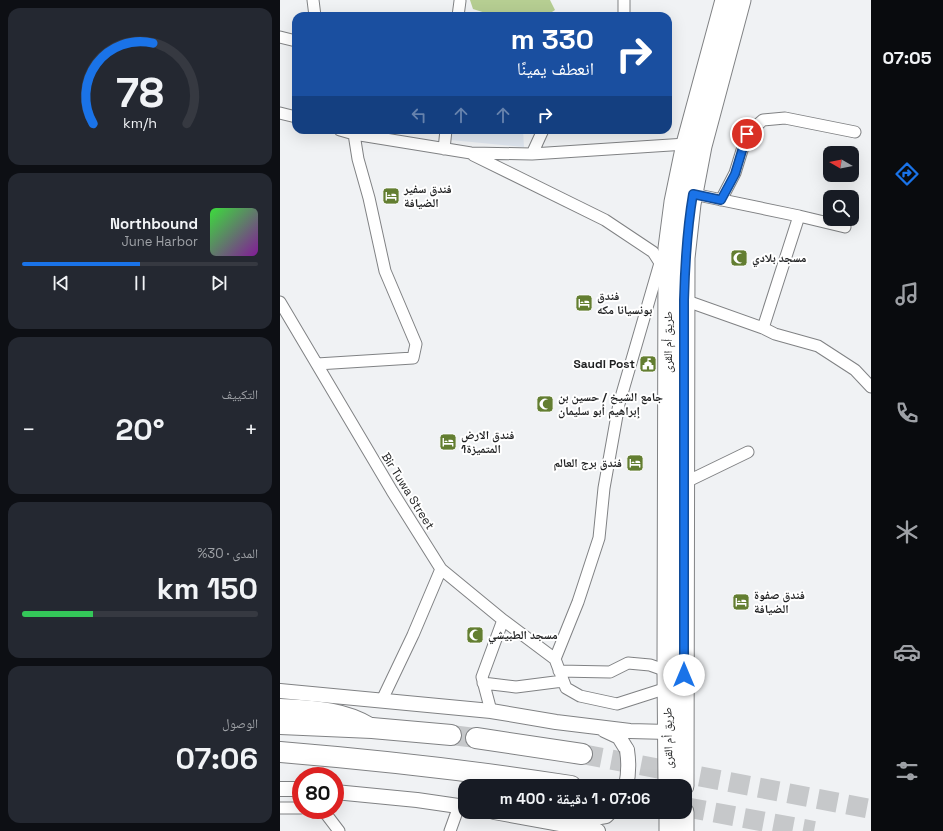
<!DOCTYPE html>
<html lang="ar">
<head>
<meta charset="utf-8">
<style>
  body { margin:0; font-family:"Space Grotesk","Noto Naskh Arabic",sans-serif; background:#242831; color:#f1f3f6; direction:rtl; height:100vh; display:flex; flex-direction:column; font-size:15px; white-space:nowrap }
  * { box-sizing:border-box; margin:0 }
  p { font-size:13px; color:#9ea1a6 }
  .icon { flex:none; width:22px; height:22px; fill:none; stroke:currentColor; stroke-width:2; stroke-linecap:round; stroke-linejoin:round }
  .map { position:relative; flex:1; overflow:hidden; direction:ltr }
  .drawer { display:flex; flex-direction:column; gap:8px; padding:8px; background:#0d0f14; width:280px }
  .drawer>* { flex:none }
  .guide { position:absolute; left:12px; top:12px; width:380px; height:122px; border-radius:12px; box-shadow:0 4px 16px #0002; direction:rtl; background:#1a4fa0; color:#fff; overflow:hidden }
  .needle { width:26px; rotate:279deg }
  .fabs { position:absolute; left:543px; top:146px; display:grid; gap:8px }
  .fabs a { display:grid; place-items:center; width:36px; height:36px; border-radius:8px; background:#171b24; box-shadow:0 4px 16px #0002; font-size:20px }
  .speed { position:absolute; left:12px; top:767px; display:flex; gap:8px; font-size:20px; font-weight:700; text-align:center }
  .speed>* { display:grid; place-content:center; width:52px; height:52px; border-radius:50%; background:#171b24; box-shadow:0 4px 16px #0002; line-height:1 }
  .speed .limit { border:6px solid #d22; background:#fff; color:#111 }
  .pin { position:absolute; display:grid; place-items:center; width:34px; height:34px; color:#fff; margin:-17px; border:2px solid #fff; border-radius:50%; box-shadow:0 1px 4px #0007 }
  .me { position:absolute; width:44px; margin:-22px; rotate:0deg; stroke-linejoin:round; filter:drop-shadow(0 0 3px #0008) }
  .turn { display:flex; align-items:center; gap:14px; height:84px; padding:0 12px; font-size:18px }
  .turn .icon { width:52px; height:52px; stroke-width:2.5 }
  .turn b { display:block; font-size:28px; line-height:34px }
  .lanes { display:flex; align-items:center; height:38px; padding:0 12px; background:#0003; justify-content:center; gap:20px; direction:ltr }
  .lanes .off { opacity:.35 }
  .big { font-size:30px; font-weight:700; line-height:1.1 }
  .drawer .card { flex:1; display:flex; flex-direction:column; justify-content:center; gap:6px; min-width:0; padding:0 14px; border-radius:12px; background:#242831 }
  .drawer .dial { align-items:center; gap:0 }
  .dial svg { height:104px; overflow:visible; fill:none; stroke:#363941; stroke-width:7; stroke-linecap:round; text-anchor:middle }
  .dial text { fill:#f1f3f6; stroke:none }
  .song { display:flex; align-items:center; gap:12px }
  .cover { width:48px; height:48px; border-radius:6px; background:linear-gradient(135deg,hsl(120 70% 55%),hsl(290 70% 35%)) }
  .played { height:4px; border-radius:2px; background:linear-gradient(90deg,#1a73e8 50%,#363941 50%) }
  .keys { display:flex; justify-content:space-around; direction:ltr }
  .heat { display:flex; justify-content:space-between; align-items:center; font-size:22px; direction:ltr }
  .charge { height:6px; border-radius:3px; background:linear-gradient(90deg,#34c759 30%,#363941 0) }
  .trip { position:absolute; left:178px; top:779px; width:234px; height:40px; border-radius:12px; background:#171b24; box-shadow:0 4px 16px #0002; font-weight:700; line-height:40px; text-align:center; direction:rtl }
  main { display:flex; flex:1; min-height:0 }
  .tabs { display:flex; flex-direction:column; width:72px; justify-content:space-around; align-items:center; background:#090b0e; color:#9ea1a6 }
  .tabs .icon { width:28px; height:28px }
  .tabs .selected { color:#1a73e8 }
  .tabs b { font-size:18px; color:#f1f3f6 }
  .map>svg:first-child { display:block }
</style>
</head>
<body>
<main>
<nav class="tabs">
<b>07:05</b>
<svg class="icon selected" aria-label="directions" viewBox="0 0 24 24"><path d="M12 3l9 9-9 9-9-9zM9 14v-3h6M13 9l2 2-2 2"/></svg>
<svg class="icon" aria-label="music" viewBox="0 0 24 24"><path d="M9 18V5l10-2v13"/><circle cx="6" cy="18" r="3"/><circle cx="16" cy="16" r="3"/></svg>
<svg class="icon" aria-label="phone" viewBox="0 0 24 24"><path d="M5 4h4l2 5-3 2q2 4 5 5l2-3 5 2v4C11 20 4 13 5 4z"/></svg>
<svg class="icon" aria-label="climate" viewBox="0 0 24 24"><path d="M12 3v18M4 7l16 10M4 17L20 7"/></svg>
<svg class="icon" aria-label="car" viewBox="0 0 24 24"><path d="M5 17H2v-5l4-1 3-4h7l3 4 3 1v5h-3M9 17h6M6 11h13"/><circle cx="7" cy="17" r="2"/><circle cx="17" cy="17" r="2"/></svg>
<svg class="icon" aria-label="filters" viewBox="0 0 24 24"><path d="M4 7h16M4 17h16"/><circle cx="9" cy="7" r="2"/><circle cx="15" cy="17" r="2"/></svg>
</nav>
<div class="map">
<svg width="591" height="831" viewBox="0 0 591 831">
  <rect width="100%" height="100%" fill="#f0f2f4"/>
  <path fill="#dee5ee" d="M172,130H243L244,147L171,140Z"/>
  <path fill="#b6ce92" d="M190,0H270L275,10L266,16H215L193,9Z"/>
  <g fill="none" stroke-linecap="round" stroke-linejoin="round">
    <path stroke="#c6c8ca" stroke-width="20" stroke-dasharray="20 10" stroke-linecap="butt" d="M171,735L196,738
      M302,754L591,809
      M405,807L534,831"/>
    <g stroke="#808284" stroke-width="13">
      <path id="minor" d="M33,0L35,16
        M344,0V16
        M178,16L180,1
        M0,37L16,41
        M0,113L16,117
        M60,130L74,134L191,153L252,154L406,144
        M164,149L166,130
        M252,154L263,130
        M193,155L325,220L373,252L384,269
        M413,194L519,216L565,227
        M441,200L455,173L467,134L483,120L505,118L575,132
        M380,263L339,404L324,488L319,538L298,602L275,659L286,688L300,696L337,704L387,688
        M404,300L483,328L495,334L538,346L575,370L591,387
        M0,302L112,491L161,569L133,635L102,700
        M483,328L519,216
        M37,364L133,358L136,344L105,271L89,198L78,159L74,134
        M404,483L468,452
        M161,569L223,620L202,677L211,711
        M223,620L275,659
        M279,671L330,672L348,663L370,665L387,671
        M203,683L236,687L283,681
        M0,808H21
        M43,810L59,831
        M170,831L179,806"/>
    </g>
    <g stroke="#808284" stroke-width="16">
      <path id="tertiary" d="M0,691L211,711L276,722L350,731L388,732
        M324,730L339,737L347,750
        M0,789H21
        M55,792L137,800L185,807
        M214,812L318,831
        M291,822L326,816L330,812"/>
    </g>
    <g stroke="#808284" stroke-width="20">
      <path id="primary" d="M0,708C32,710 62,710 90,727"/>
    </g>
    <g stroke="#808284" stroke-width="21">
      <path id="trunk" d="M388,786L387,671L388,248L394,202L406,144L445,0
        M404,786L405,258L411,204L422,146L461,0
        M389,812V831
        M404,812V831"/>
    </g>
    <g stroke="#808284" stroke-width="22">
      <path id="motorway" d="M0,724L92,728L171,735
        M196,738L302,754
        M0,752C97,760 195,771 291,786"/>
    </g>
    <use href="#minor" stroke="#fff" stroke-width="11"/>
    <use href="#tertiary" stroke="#fff" stroke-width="14"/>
    <use href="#primary" stroke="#fff" stroke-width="18"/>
    <use href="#trunk" stroke="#fff" stroke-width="19"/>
    <use href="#motorway" stroke="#fff" stroke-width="20"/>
    <g stroke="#808284" stroke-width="16" stroke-linecap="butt">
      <path id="tertiary-bridge" d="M346,786C349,773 349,763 347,750"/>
    </g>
    <use href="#tertiary-bridge" stroke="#fff" stroke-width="14"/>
  </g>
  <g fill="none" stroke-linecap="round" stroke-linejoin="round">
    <g stroke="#114b97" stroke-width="10">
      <path id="route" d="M404,675V300C405,264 407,229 413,194L441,200L455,174L467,134"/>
    </g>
    <use href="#route" stroke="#1a73e8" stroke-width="7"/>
  </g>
  <defs>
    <g id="hotel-square" transform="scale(0.9)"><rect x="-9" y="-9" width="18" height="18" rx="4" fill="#637e31" stroke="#fff"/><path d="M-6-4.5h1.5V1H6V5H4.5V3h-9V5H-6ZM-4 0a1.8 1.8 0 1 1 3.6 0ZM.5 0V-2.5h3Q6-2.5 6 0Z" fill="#fff"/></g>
    <g id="mosque-square" transform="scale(0.9)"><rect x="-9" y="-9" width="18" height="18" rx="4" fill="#637e31" stroke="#fff"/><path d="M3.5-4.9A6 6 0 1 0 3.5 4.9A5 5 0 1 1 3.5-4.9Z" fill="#fff"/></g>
    <g id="civic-square" transform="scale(0.9)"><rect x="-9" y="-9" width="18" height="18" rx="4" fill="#637e31" stroke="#fff"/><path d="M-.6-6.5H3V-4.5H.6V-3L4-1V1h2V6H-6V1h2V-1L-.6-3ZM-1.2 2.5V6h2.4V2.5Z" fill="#fff"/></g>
  </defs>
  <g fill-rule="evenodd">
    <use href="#hotel-square" x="111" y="196"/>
    <use href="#mosque-square" x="459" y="258"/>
    <use href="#hotel-square" x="304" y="303"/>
    <use href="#civic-square" x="368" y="364"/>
    <use href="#mosque-square" x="265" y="404"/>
    <use href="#hotel-square" x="168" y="442"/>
    <use href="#hotel-square" x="355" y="463"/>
    <use href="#hotel-square" x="461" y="602"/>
    <use href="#mosque-square" x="195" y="635"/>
  </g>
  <g text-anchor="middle" stroke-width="4" stroke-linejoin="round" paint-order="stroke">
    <g font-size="12" font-weight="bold" fill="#1f2021" stroke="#fff" text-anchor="start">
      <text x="124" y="193">فندق سفير<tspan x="124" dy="14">الضيافة</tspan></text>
      <text x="472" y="262">مسجد بلادي</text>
      <text x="317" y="300">فندق<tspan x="317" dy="14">بونسيانا مكه</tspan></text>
      <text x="355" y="368" text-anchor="end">Saudi Post</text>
      <text x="278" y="401">جامع الشيخ / حسين بن<tspan x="278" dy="14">إبراهيم أبو سليمان</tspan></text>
      <text x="181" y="439">فندق الارض<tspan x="181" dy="14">المتميزة1</tspan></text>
      <text x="342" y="467" text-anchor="end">فندق برج العالم</text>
      <text x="474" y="599">فندق صفوة<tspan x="474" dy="14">الضيافة</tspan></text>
      <text x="208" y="639">مسجد الطبيشي</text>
    </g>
    <g font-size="12" fill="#1f2021" stroke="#fff">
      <text transform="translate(388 342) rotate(-90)" y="4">طريق أم القرى</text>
      <text transform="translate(128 491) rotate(58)" y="4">Bir Tuwa Street</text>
      <text transform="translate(388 738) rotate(-91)" y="4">طريق أم القرى</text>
    </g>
  </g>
</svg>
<div class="fabs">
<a><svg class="needle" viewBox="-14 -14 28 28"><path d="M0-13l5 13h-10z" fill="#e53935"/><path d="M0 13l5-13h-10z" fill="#9ea1a6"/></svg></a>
<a><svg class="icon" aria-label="search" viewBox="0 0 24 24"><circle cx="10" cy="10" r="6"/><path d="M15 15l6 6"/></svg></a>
</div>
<div class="speed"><div class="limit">80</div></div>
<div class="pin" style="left:467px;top:134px;background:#d93025"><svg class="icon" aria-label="arrive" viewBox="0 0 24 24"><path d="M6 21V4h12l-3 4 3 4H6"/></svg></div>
<svg class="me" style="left:404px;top:675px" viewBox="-20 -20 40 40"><circle r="19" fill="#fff"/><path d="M0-13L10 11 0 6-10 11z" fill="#1a73e8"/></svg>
<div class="trip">07:06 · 1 دقيقة · 400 m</div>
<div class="guide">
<div class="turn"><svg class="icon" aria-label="right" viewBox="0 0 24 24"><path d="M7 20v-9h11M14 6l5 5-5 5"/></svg><div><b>330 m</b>انعطف يمينًا</div></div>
<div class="lanes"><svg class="icon off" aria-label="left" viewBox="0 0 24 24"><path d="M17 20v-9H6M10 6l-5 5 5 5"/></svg><svg class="icon off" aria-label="ahead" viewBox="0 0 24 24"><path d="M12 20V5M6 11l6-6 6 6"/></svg><svg class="icon off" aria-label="ahead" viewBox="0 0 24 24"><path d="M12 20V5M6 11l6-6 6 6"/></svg><svg class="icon" aria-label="right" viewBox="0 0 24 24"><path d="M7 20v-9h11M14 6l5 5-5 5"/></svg></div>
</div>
</div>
<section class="drawer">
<div class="card dial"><svg viewBox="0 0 100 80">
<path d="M14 69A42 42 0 1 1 86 69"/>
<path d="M14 69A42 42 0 0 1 60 7" stroke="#1a73e8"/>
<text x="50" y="56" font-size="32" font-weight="700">78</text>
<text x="50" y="72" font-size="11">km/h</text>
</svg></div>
<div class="card">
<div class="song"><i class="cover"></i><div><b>Northbound</b><p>June Harbor</p></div></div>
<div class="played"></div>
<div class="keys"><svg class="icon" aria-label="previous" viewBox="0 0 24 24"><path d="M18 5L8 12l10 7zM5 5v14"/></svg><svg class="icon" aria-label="pause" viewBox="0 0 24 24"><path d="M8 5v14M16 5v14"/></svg><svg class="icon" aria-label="next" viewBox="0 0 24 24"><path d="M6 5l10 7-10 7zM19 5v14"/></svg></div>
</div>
<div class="card"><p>التكييف</p>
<div class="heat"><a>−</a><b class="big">20°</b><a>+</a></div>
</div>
<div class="card"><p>المدى · 30%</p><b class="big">150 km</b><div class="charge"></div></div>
<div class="card"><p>الوصول</p><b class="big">07:06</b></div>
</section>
</main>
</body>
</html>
